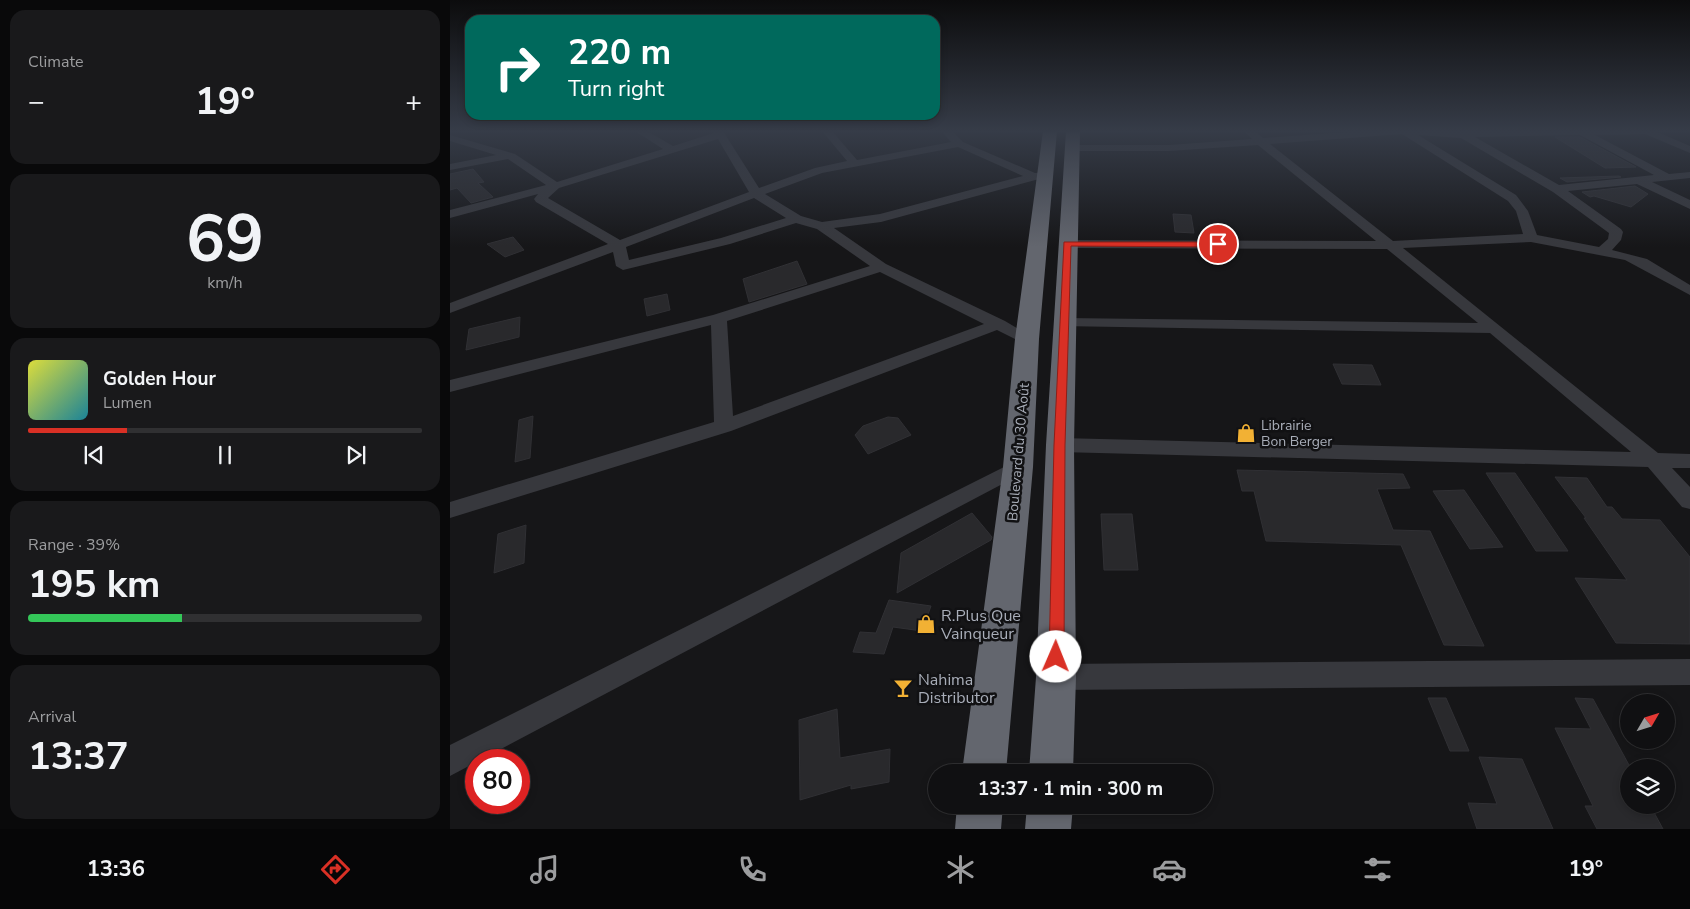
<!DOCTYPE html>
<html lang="en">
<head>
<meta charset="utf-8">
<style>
  body { margin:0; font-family:"Nunito Sans",sans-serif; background:#19191b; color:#f1f3f6; height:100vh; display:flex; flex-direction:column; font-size:19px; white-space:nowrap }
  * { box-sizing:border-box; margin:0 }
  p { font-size:16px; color:#9c9d9f }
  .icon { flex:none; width:28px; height:28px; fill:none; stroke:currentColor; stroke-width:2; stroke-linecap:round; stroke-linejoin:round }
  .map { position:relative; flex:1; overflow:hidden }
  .sheet { display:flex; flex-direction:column; gap:10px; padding:10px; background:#09090a; width:450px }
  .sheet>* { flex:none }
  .banner { position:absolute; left:15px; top:15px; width:475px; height:105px; border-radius:15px; box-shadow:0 2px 8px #0003,0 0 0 1px #303032; background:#00695c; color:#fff; overflow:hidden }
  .needle { width:32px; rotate:51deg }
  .controls { position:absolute; left:1170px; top:694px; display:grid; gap:10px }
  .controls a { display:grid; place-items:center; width:55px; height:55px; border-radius:50%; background:#101012; box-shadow:0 2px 8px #0003,0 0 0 1px #303032; font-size:25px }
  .speed { position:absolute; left:15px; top:749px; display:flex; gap:10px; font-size:25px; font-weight:700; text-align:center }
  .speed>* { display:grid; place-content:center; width:65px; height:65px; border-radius:50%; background:#101012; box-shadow:0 2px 8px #0003,0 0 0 1px #303032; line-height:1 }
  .speed .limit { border:8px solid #d22; background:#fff; color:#111 }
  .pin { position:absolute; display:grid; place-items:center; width:42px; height:42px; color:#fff; margin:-21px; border:2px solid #fff; border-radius:50%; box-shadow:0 1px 5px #0007 }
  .me { position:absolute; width:55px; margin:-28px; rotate:1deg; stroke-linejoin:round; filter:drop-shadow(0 0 4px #0008) }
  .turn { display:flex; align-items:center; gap:18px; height:105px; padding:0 20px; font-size:22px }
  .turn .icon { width:65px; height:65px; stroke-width:2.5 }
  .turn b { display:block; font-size:35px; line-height:42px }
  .big { font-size:38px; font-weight:700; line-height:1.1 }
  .sheet .widget { flex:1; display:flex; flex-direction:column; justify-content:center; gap:8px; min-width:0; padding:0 18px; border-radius:15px; background:#19191b }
  .sheet .dial { align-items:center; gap:0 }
  .dial b { font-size:65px; line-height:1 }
  .song { display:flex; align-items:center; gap:15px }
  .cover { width:60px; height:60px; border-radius:8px; background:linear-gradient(135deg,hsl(60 70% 55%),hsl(190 70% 35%)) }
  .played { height:5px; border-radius:2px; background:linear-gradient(90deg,#d93025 25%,#303032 25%) }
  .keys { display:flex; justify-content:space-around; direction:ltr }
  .heat { display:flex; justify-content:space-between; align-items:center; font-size:28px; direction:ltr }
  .charge { height:8px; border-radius:4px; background:linear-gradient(90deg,#34c759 39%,#303032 0) }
  .trip { position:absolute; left:478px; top:764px; width:285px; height:50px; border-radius:25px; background:#101012; box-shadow:0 2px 8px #0003,0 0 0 1px #303032; font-weight:700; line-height:50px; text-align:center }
  .tabs { display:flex; height:80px; justify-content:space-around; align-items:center; background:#060607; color:#9c9d9f }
  .tabs .icon { width:35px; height:35px }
  .tabs .active { color:#d93025 }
  .tabs b { font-size:22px; color:#f1f3f6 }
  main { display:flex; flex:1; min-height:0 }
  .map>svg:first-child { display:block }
</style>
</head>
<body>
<main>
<section class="sheet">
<div class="widget"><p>Climate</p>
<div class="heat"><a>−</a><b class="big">19°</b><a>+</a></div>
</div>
<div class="widget dial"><b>69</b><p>km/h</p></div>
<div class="widget">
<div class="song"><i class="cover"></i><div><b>Golden Hour</b><p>Lumen</p></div></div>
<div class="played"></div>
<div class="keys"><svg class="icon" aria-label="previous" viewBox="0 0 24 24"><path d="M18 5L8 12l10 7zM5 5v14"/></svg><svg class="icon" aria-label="pause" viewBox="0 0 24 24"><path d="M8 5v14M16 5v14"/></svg><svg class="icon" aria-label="next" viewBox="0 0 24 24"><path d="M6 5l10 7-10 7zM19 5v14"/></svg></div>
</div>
<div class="widget"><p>Range · 39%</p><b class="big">195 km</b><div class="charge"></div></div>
<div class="widget"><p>Arrival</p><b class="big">13:37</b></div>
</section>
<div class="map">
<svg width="1240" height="829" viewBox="0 0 1240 829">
  <rect width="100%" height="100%" fill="#161618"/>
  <path fill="#29292c" stroke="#303034" d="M1105,137H1130L1186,167L1155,168Z
    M23,169L34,182L28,183L43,197L21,203L7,188L0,190V174Z
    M1169,176L1171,177L1117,182L1110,178Z
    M1185,186L1198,194L1181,207L1144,196L1140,197L1132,192Z
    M723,214L741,215L744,233L725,232Z
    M63,237L74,250L55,257L37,244Z
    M347,261L357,284L299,302L293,279Z
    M217,294L220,310L197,316L194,299Z
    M70,317L69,337L16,350L19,329Z
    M883,364L922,365L931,385L892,384Z
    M83,416L80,458L65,462L69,420Z
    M438,417L448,418L461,435L418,454L405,435L413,426Z
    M787,470L953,474L960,488L927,489L943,530L980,531L1034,646L994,645L951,545L816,541L804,491H792Z
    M1036,473H1065L1118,551H1086Z
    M1105,477L1137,478L1157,507H1162L1172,519L1210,520L1240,557V644L1166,643L1125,578L1177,580L1134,518H1136Z
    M1014,490L1053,547L1020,549L983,491Z
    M522,513L542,537L541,540L447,593L451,553Z
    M651,514H682L688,570H654Z
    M76,525L74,563L44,573L48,534Z
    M439,600L481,606L472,631L443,627L434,654L403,652L410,632L426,633Z
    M978,698H996L1019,751H1000Z
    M1125,698L1143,699L1179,765V805H1200L1213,829H1147L1135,806H1143L1105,728L1141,729Z
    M387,709L390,758L440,749L439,782L401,789V785L350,800L349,720Z
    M1029,757L1072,759L1103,829H1027L1018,803L1047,804Z"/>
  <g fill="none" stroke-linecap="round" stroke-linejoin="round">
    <path fill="#37383d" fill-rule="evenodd" d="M185,131H197L223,146L264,133L263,131H273L309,188L365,168L397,161L372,131H382L407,160L501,142L491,131H502L513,142L585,173L598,172V176L589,179L431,222L384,228L436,264L555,321L585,339L583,342H571L547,330L281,431L0,518V502L264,422L261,325L0,392V380L263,315L420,266L367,229L346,223L280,244L173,270L166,266L163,252L0,313V303L158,244L86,202L84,199L88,194L0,218V210L96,185L58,159L0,170V164L46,155L0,141V135L65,154L107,182L213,149ZM268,139L299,192L170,240L98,198L109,188ZM508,147L573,176L430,214L372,222L351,216L315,194L372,173ZM304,198L336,218L271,238L179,260L176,247ZM430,272L534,324L283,416L277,321Z
      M794,131H805L813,138L912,131H1205L1240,146V153L1195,134L1145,135L1219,174L1240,172V178L1202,182L1240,200V209L1187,184L1118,191L1171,229L1173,232L1171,240L1162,250L1197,259L1240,285V295L1175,260L1081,242L953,248L1208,453L1240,454V468H1222L1240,487V509L1232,507L1198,467L610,452L603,450L600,445L603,440L610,438L1181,452L1040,333L609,326L607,323L615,318L1028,323L937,249L617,248L610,244L617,240L926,241L808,145L719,151H623L618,148L623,145H719L802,139ZM952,134L1058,201L1066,211L1073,234L943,241L820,144ZM968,135L1011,138L1103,192L1159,233L1158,239L1149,247L1087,235L1078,211L1066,195ZM1130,135L1204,175L1109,185L1025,137Z
      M568,460L575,462L578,467L575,472L0,776V745Z
      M1240,659V685L606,690L597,686L593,677L597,668L606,664Z"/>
    <path fill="#63666e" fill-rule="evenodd" d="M593,131H607L589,339L583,467L556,772H512L553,467L565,339Z
      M616,131H630L624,445L626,677L623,772H579L586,677L596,445Z
      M507,805H553L551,829H505Z
      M577,805H623L621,829H575Z"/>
  </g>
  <linearGradient id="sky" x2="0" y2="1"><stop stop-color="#0c0c0d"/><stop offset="0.53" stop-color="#363c48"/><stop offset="1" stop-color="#363c48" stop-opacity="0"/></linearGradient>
  <rect width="1240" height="247" fill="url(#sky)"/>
  <path fill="#d93025" stroke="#8d1f18" d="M614,242H768L772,244L768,247L621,246L615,445L614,657L612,662L606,665L601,662L599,657L604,445Z"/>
  <defs>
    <g id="shop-bare" transform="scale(1.5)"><path d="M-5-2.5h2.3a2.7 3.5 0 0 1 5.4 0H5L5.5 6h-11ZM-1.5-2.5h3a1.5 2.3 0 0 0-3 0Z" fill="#f2b134" stroke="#111113" stroke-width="2.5" paint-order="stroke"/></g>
    <g id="bar-bare" transform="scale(1.5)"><path d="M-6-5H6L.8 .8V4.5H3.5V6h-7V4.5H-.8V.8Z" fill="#f2b134" stroke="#111113" stroke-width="2.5" paint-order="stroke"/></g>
  </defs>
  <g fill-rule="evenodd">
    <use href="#shop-bare" x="796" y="433"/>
    <use href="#shop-bare" x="476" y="624"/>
    <use href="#bar-bare" x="453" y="688"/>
  </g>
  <g text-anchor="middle" stroke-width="5" stroke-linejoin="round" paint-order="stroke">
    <g font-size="14" fill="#a8adb8" stroke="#111113" text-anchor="start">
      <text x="811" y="430">Librairie<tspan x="811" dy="16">Bon Berger</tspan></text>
    </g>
    <g font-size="14" fill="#a8adb8" stroke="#111113">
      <text transform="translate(568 452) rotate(-85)" y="5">Boulevard du 30 Août</text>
    </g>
    <g font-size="16" fill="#a8adb8" stroke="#111113" text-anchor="start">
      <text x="491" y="621">R.Plus Que<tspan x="491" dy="18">Vainqueur</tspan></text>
      <text x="468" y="685">Nahima<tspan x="468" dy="18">Distributor</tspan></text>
    </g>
  </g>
</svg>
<div class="controls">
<a><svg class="needle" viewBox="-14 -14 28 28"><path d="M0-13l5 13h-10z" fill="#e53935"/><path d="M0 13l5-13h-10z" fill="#9c9d9f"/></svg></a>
<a><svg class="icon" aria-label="layers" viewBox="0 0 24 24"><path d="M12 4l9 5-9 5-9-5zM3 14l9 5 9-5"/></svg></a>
</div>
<div class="speed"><div class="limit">80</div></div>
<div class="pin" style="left:768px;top:244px;background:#d93025"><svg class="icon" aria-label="arrive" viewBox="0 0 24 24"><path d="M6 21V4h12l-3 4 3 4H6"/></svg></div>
<svg class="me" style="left:606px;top:657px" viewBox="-20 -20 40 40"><circle r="19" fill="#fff"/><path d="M0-13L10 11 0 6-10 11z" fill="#d93025"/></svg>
<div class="trip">13:37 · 1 min · 300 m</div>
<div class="banner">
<div class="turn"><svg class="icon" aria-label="right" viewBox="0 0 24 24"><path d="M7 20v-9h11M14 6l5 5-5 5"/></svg><div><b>220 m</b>Turn right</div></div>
</div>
</div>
</main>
<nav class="tabs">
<b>13:36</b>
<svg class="icon active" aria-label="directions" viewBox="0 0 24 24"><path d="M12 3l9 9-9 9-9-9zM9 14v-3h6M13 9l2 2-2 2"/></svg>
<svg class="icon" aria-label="music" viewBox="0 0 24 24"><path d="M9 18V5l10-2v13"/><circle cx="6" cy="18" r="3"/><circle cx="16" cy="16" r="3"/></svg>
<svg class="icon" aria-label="phone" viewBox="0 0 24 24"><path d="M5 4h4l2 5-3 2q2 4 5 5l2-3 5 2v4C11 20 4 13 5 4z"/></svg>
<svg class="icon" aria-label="climate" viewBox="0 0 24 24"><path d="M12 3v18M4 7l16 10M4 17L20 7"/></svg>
<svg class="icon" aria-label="car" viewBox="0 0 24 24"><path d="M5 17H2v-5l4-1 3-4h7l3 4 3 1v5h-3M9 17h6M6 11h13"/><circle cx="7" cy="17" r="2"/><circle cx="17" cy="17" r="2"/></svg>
<svg class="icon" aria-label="filters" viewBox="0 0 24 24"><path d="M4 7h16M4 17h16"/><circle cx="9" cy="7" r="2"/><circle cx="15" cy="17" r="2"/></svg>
<b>19°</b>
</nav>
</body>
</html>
